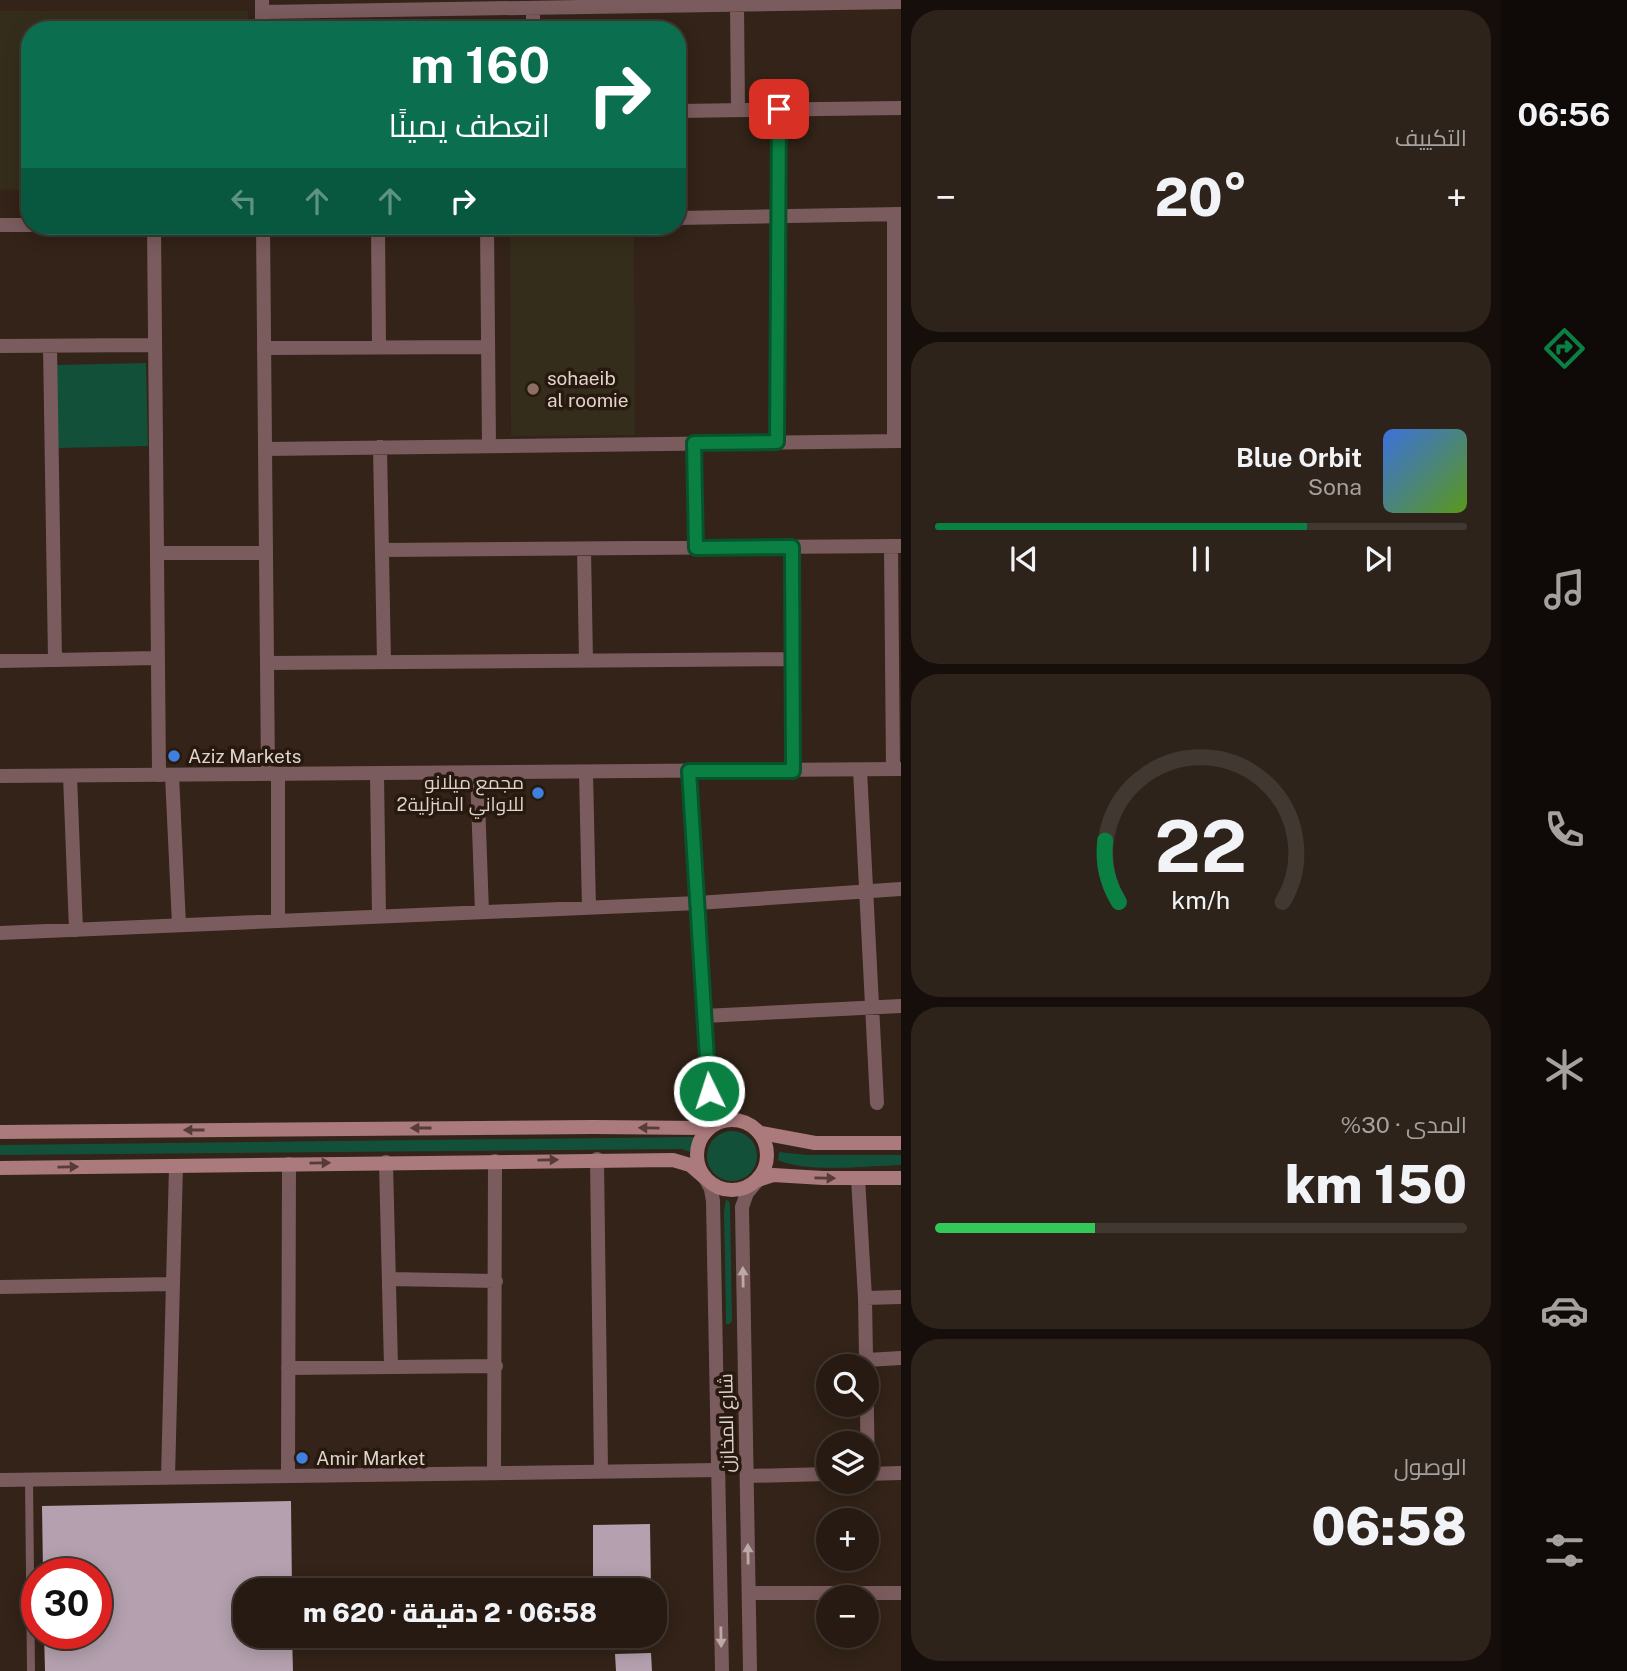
<!DOCTYPE html>
<html lang="ar">
<head>
<meta charset="utf-8">
<style>
  body { margin:0; font-family:"Public Sans",Cairo,sans-serif; background:#2e231b; color:#f1f3f6; direction:rtl; height:100vh; display:flex; flex-direction:column; font-size:26px; white-space:nowrap }
  * { box-sizing:border-box; margin:0 }
  p { font-size:23px; color:#a4a19f }
  .icon { flex:none; width:38px; height:38px; fill:none; stroke:currentColor; stroke-width:2; stroke-linecap:round; stroke-linejoin:round }
  .map { position:relative; flex:1; overflow:hidden; direction:ltr }
  .sheet { display:flex; flex-direction:column; gap:10px; padding:10px; background:#150e0a; width:600px }
  .sheet>* { flex:none }
  .hud { position:absolute; left:21px; top:21px; width:665px; height:214px; border-radius:28px; box-shadow:0 4px 18px #0003,0 0 0 2px #423832; direction:rtl; background:#0b6e4f; color:#fff; overflow:hidden }
  .fabs { position:absolute; left:816px; top:1354px; display:grid; gap:14px }
  .fabs a { display:grid; place-items:center; width:63px; height:63px; border-radius:50%; background:#261a12; box-shadow:0 4px 18px #0003,0 0 0 2px #423832; font-size:35px }
  .speed { position:absolute; left:21px; top:1558px; display:flex; gap:14px; font-size:35px; font-weight:700; text-align:center }
  .speed>* { display:grid; place-content:center; width:91px; height:91px; border-radius:50%; background:#261a12; box-shadow:0 4px 18px #0003,0 0 0 2px #423832; line-height:1 }
  .speed .limit { border:10px solid #d22; background:#fff; color:#111 }
  .pin { position:absolute; display:grid; place-items:center; width:60px; height:60px; color:#fff; margin:-30px; border-radius:14px; box-shadow:0 4px 10px #0006 }
  .me { position:absolute; width:77px; margin:-38px; rotate:356deg; stroke-linejoin:round; filter:drop-shadow(0 0 5px #0008) }
  .turn { display:flex; align-items:center; gap:24px; height:147px; padding:0 21px; font-size:32px }
  .turn .icon { width:91px; height:91px; stroke-width:2.5 }
  .turn b { display:block; font-size:49px; line-height:60px }
  .lanes { display:flex; align-items:center; height:66px; padding:0 21px; background:#0003; justify-content:center; gap:35px; direction:ltr }
  .lanes .off { opacity:.35 }
  .big { font-size:52px; font-weight:800; line-height:1.1 }
  .sheet .card { flex:1; display:flex; flex-direction:column; justify-content:center; gap:10px; min-width:0; padding:0 24px; border-radius:28px; background:#2e231b }
  .sheet .dial { align-items:center; gap:0 }
  .dial svg { height:182px; overflow:visible; fill:none; stroke:#423832; stroke-width:7; stroke-linecap:round; text-anchor:middle }
  .dial text { fill:#f1f3f6; stroke:none }
  .song { display:flex; align-items:center; gap:21px }
  .cover { width:84px; height:84px; border-radius:10px; background:linear-gradient(135deg,hsl(220 70% 55%),hsl(90 70% 35%)) }
  .played { height:7px; border-radius:4px; background:linear-gradient(90deg,#0b8043 70%,#423832 70%) }
  .keys { display:flex; justify-content:space-around; direction:ltr }
  .heat { display:flex; justify-content:space-between; align-items:center; font-size:38px; direction:ltr }
  .charge { height:10px; border-radius:5px; background:linear-gradient(90deg,#34c759 30%,#423832 0) }
  .trip { position:absolute; left:233px; top:1578px; width:434px; height:70px; border-radius:28px; background:#261a12; box-shadow:0 4px 18px #0003,0 0 0 2px #423832; font-weight:800; line-height:70px; text-align:center; direction:rtl }
  main { display:flex; flex:1; min-height:0 }
  .dock { display:flex; flex-direction:column; width:126px; justify-content:space-around; align-items:center; background:#0f0a07; color:#a4a19f }
  .dock .icon { width:49px; height:49px }
  .dock .active { color:#0b8043 }
  .dock b { font-size:32px; color:#f1f3f6 }
  .map>svg:first-child { display:block }
</style>
</head>
<body>
<main>
<nav class="dock">
<b>06:56</b>
<svg class="icon active" aria-label="directions" viewBox="0 0 24 24"><path d="M12 3l9 9-9 9-9-9zM9 14v-3h6M13 9l2 2-2 2"/></svg>
<svg class="icon" aria-label="music" viewBox="0 0 24 24"><path d="M9 18V5l10-2v13"/><circle cx="6" cy="18" r="3"/><circle cx="16" cy="16" r="3"/></svg>
<svg class="icon" aria-label="phone" viewBox="0 0 24 24"><path d="M5 4h4l2 5-3 2q2 4 5 5l2-3 5 2v4C11 20 4 13 5 4z"/></svg>
<svg class="icon" aria-label="climate" viewBox="0 0 24 24"><path d="M12 3v18M4 7l16 10M4 17L20 7"/></svg>
<svg class="icon" aria-label="car" viewBox="0 0 24 24"><path d="M5 17H2v-5l4-1 3-4h7l3 4 3 1v5h-3M9 17h6M6 11h13"/><circle cx="7" cy="17" r="2"/><circle cx="17" cy="17" r="2"/></svg>
<svg class="icon" aria-label="filters" viewBox="0 0 24 24"><path d="M4 7h16M4 17h16"/><circle cx="9" cy="7" r="2"/><circle cx="15" cy="17" r="2"/></svg>
</nav>
<section class="sheet">
<div class="card"><p>التكييف</p>
<div class="heat"><a>−</a><b class="big">20°</b><a>+</a></div>
</div>
<div class="card">
<div class="song"><i class="cover"></i><div><b>Blue Orbit</b><p>Sona</p></div></div>
<div class="played"></div>
<div class="keys"><svg class="icon" aria-label="previous" viewBox="0 0 24 24"><path d="M18 5L8 12l10 7zM5 5v14"/></svg><svg class="icon" aria-label="pause" viewBox="0 0 24 24"><path d="M8 5v14M16 5v14"/></svg><svg class="icon" aria-label="next" viewBox="0 0 24 24"><path d="M6 5l10 7-10 7zM19 5v14"/></svg></div>
</div>
<div class="card dial"><svg viewBox="0 0 100 80">
<path d="M14 69A42 42 0 1 1 86 69"/>
<path d="M14 69A42 42 0 0 1 8 42" stroke="#0b8043"/>
<text x="50" y="56" font-size="32" font-weight="700">22</text>
<text x="50" y="72" font-size="11">km/h</text>
</svg></div>
<div class="card"><p>المدى · 30%</p><b class="big">150 km</b><div class="charge"></div></div>
<div class="card"><p>الوصول</p><b class="big">06:58</b></div>
</section>
<div class="map">
<svg width="901" height="1671" viewBox="0 0 901 1671">
  <rect width="100%" height="100%" fill="#332318"/>
  <path fill="#352d1c" d="M0,11H248V30H30V189L0,190Z
    M634,227L635,435L511,436L510,229Z"/>
  <path fill="#13503a" d="M146,363L148,446L58,448L56,365Z
    M707 1156a25 25 0 1 1 50 0a25 25 0 1 1-50 0Z
    M692,1137L694,1138L691,1152L681,1149L0,1155V1145Z
    M779,1152L807,1155H901V1165C869,1166 805,1173 778,1160Z
    M726,1200L729,1201L730,1206L732,1320L730,1324H726V1319L724,1211Z"/>
  <path fill="#b4a0ae" d="M291,1501L292,1591H245V1636H292L293,1671H45L44,1633H96V1573H43L42,1506Z
    M650,1524L651,1591H593V1525Z
    M651,1653L652,1671H616L615,1654Z"/>
  <g fill="none" stroke-linecap="round" stroke-linejoin="round">
    <path stroke="#7b5c5e" stroke-width="8" d="M29,1479L31,1671"/>
    <path stroke="#7b5c5e" stroke-width="14" d="M737,4L738,110
      M533,8V30
      M262,12L901,2
      M677,111L901,108
      M677,218L901,214
      M154,226L159,775
      M378,226L379,347
      M487,226L489,446
      M0,346L155,345
      M50,346L55,660
      M264,348L488,347
      M894,441V214
      M777,442L779,109
      M694,443L696,548
      M380,447L384,662
      M265,449L901,441
      M891,546L893,769
      M792,547L793,770
      M584,549L586,661
      M382,550L901,546
      M157,553H266
      M0,661L158,658
      M267,663L792,659
      M860,770L877,1103
      M689,771L709,1091
      M586,772L589,908
      M477,773L482,912
      M278,774V921
      M377,774L379,917
      M172,775L179,925
      M70,776L76,930
      M0,933L698,903L901,889
      M704,1016L901,1006
      M597,1159L601,1471
      M386,1162L391,1367
      M858,1178L865,1298L868,1473
      M389,1279L496,1281
      M0,1287L173,1284
      M865,1298L901,1297
      M867,1360L901,1358
      M288,1368L496,1366
      M494,1473L495,1161
      M866,1474L901,1473
      M288,1476L289,1164
      M747,1476L828,1474
      M168,1477L176,1166
      M0,1480L718,1470
      M749,1593H901"/>
    <path stroke="#7b5c5e" stroke-width="14" d="M262,0V30
      M0,225H30
      M263,226L268,774
      M0,776L901,769
      M705,1178L711,1189L713,1201L722,1671
      M750,1671L742,1207L747,1193L758,1180"/>
    <path stroke="#ab7a7d" stroke-width="14" d="M697 1155a35 35 0 1 1 70 0a35 35 0 1 1-70 0Z
      M0,1132L593,1127L702,1128L716,1123
      M761,1133L815,1143H901
      M0,1168L673,1160L690,1165L705,1178
      M758,1180L773,1175L823,1178H901"/>
  </g>
  <defs><path id="oneway-solid" d="M-6-.8H1V-3.2L6.5 0L1 3.2V.8H-6Z" transform="scale(1.75)"/></defs>
  <g fill="#563b36">
    <use href="#oneway-solid" transform="translate(421 1128) rotate(180)"/>
    <use href="#oneway-solid" transform="translate(649 1128) rotate(-179)"/>
    <use href="#oneway-solid" transform="translate(194 1130) rotate(180)"/>
    <use href="#oneway-solid" transform="translate(548 1160) rotate(-1)"/>
    <use href="#oneway-solid" transform="translate(320 1163) rotate(-1)"/>
    <use href="#oneway-solid" transform="translate(68 1167) rotate(-1)"/>
    <use href="#oneway-solid" transform="translate(825 1178) rotate(1)"/>
  </g>
  <g fill="#bcaaa6">
    <use href="#oneway-solid" transform="translate(743 1277) rotate(-91)"/>
    <use href="#oneway-solid" transform="translate(748 1554) rotate(-91)"/>
    <use href="#oneway-solid" transform="translate(721 1637) rotate(89)"/>
  </g>
  <g fill="none" stroke-linecap="round" stroke-linejoin="round">
    <g stroke="#07532c" stroke-width="18">
      <path id="route" d="M709,1091L689,771H793L792,547L696,548L694,443L777,442L779,109"/>
    </g>
    <use href="#route" stroke="#0b8043" stroke-width="12"/>
  </g>
  <circle fill="#8d6e63" stroke="#28190f" stroke-width="2.5" cx="533" cy="389" r="7"/>
  <g fill="#3f7fe0" stroke="#28190f" stroke-width="2.5">
    <circle cx="174" cy="756" r="7"/>
    <circle cx="538" cy="793" r="7"/>
    <circle cx="302" cy="1458" r="7"/>
  </g>
  <g text-anchor="middle" stroke-width="7" stroke-linejoin="round" paint-order="stroke">
    <g font-size="19" fill="#dfd4cd" stroke="#28190f" text-anchor="start">
      <text x="547" y="385">sohaeib<tspan x="547" dy="22">al roomie</tspan></text>
      <text x="188" y="763">Aziz Markets</text>
      <text x="524" y="789" text-anchor="end">مجمع ميلانو<tspan x="524" dy="22">للاواني المنزلية2</tspan></text>
      <text x="316" y="1465">Amir Market</text>
    </g>
    <g font-size="19" fill="#dfd4cd" stroke="#28190f">
      <text transform="translate(726 1423) rotate(-91)" y="7">شارع المخازن</text>
    </g>
  </g>
</svg>
<div class="fabs">
<a><svg class="icon" aria-label="search" viewBox="0 0 24 24"><circle cx="10" cy="10" r="6"/><path d="M15 15l6 6"/></svg></a>
<a><svg class="icon" aria-label="layers" viewBox="0 0 24 24"><path d="M12 4l9 5-9 5-9-5zM3 14l9 5 9-5"/></svg></a>
<a>+</a>
<a>−</a>
</div>
<div class="speed"><div class="limit">30</div></div>
<div class="pin" style="left:779px;top:109px;background:#d93025"><svg class="icon" aria-label="arrive" viewBox="0 0 24 24"><path d="M6 21V4h12l-3 4 3 4H6"/></svg></div>
<svg class="me" style="left:709px;top:1091px" viewBox="-20 -20 40 40"><circle r="17" fill="#0b8043" stroke="#fff" stroke-width="3"/><path d="M0-11L8 9 0 5-8 9z" fill="#fff"/></svg>
<div class="trip">06:58 · 2 دقيقة · 620 m</div>
<div class="hud">
<div class="turn"><svg class="icon" aria-label="right" viewBox="0 0 24 24"><path d="M7 20v-9h11M14 6l5 5-5 5"/></svg><div><b>160 m</b>انعطف يمينًا</div></div>
<div class="lanes"><svg class="icon off" aria-label="left" viewBox="0 0 24 24"><path d="M17 20v-9H6M10 6l-5 5 5 5"/></svg><svg class="icon off" aria-label="ahead" viewBox="0 0 24 24"><path d="M12 20V5M6 11l6-6 6 6"/></svg><svg class="icon off" aria-label="ahead" viewBox="0 0 24 24"><path d="M12 20V5M6 11l6-6 6 6"/></svg><svg class="icon" aria-label="right" viewBox="0 0 24 24"><path d="M7 20v-9h11M14 6l5 5-5 5"/></svg></div>
</div>
</div>
</main>
</body>
</html>
